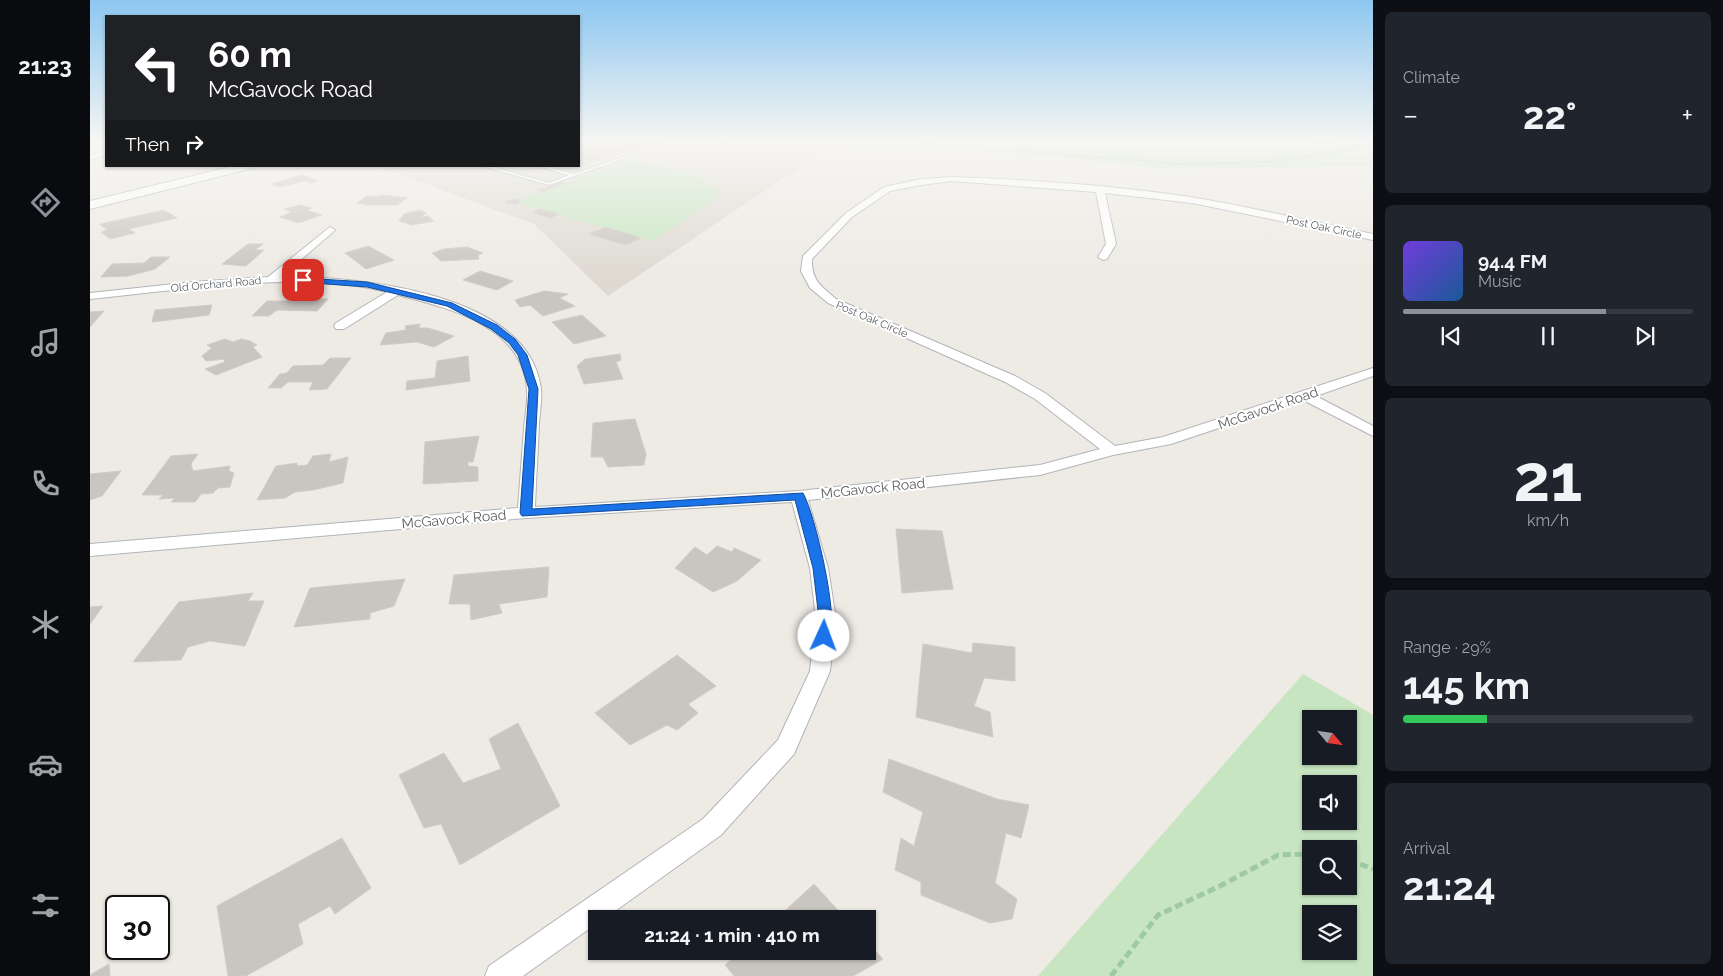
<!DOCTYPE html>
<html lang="en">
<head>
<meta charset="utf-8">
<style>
  body { margin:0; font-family:Raleway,sans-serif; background:#20242c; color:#f1f3f6; height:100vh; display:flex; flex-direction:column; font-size:19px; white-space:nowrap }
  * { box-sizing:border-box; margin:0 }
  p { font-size:16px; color:#9ea1a6 }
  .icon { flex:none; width:28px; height:28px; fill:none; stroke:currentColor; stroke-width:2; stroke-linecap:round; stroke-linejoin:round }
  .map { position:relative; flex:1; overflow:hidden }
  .panel { display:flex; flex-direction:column; gap:12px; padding:12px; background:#0d0f14; width:350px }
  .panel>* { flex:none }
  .top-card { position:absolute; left:15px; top:15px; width:475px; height:152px; border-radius:0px; box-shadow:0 1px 4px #0004; background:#202124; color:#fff; overflow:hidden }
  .needle { width:32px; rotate:119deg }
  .buttons { position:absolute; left:1212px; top:710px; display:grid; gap:10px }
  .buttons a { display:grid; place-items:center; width:55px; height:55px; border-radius:0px; background:#171b24; box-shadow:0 1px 4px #0004; font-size:25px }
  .speed { position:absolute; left:15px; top:895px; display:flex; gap:10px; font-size:25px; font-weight:700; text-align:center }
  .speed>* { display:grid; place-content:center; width:65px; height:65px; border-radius:50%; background:#171b24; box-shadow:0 1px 4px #0004; line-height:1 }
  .speed .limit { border:2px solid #111; border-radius:8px; background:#fff; color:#111 }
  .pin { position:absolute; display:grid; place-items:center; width:42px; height:42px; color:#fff; margin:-21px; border-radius:10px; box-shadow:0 2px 8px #0006 }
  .me { position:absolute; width:55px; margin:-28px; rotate:2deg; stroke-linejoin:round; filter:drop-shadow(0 0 4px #0008) }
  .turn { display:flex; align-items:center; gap:18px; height:105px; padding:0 20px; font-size:22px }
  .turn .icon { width:65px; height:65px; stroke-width:2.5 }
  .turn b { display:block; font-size:35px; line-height:42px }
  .then { display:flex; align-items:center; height:48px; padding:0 20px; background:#0003; gap:10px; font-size:19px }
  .big { font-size:38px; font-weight:700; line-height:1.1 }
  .panel .tile { flex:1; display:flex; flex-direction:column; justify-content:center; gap:8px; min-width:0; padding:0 18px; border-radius:8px; background:#20242c }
  .panel .dial { align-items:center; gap:0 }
  .dial b { font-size:65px; line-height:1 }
  .song { display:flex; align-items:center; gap:15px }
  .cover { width:60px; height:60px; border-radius:8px; background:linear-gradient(135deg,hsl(260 70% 55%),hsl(210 70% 35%)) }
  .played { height:5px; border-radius:2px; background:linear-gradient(90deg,#8c9099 70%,#363941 70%) }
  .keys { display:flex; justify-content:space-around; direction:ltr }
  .heat { display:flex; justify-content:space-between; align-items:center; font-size:28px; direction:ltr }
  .charge { height:8px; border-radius:4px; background:linear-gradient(90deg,#34c759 29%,#363941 0) }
  .trip { position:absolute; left:498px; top:910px; width:288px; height:50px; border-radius:0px; background:#171b24; box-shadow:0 1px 4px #0004; font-weight:700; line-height:50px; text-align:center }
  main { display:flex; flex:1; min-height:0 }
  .tab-bar { display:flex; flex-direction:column; width:90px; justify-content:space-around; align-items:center; background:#090b0e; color:#9ea1a6 }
  .tab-bar .icon { width:35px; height:35px }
  .tab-bar .selected { color:#8c9099 }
  .tab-bar b { font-size:22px; color:#f1f3f6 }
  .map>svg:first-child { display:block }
</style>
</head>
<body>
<main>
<nav class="tab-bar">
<b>21:23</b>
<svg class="icon selected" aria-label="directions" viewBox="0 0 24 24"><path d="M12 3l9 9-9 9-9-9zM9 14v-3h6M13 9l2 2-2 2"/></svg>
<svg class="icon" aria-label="music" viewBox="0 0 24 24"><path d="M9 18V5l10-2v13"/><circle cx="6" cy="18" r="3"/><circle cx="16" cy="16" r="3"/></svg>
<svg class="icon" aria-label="phone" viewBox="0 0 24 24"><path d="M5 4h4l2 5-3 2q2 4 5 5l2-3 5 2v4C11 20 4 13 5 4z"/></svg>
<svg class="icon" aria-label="climate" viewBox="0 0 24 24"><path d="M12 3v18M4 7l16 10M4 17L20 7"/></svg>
<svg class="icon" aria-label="car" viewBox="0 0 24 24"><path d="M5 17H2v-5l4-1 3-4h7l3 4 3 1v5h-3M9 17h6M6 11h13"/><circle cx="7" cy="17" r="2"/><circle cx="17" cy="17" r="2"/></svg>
<svg class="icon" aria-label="filters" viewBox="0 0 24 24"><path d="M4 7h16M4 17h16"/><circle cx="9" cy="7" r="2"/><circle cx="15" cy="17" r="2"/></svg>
</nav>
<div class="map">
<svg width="1283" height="976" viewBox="0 0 1283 976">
  <rect width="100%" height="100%" fill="#eeeae4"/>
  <path fill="#dedad2" d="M489,141H749L518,296L444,224L287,166H489Z"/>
  <path fill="#c7e5c1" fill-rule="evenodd" d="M749,141H1283V166L1075,169L952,156L742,144Z
    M541,159C562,165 619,174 630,193L612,208L562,241L431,204L432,199Z
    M1213,674L1283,715V976H948ZM1221,719H1259V756H1221ZM1221,784H1259V821H1221ZM1221,849H1259V886H1221ZM1221,914H1259V951H1221Z"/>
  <path fill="#c9c5c0" stroke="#d2cbc2" d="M496,141H525L540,144L550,141H570L489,166V143Z
    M1210,141H1238L1237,144H1222Z
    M213,175L228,181L221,183L214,181L191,187L180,184Z
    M471,182L477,183L451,193V191L448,190Z
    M292,195L317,198L307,205H275V204L267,203L277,196L286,197Z
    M430,199L428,204L415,203L416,201Z
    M210,205L222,208L217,210L232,215L208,223L190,217L202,212L194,209Z
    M449,209L466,213L468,215L460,218L443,213Z
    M74,210L87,218L39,229L45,233L20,239L11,232L17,230L10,224Z
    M330,210L336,213L332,217L338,216L344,221L322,225L309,221L314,214Z
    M515,227L551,238L536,245L499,234Z
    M158,244H173L165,250H174L156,266L132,264Z
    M278,246L304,260L276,269L255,253Z
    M377,247L393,253L388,255L389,259L351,261L342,253L354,249Z
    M61,257H80L65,269L38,276L11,277L22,264L54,263Z
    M390,271L423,281L407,290L373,280Z
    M454,291L478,294L469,298L485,306L453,316L440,305L430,307L425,300Z
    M200,299H238L227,311L187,310L179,316H162L177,301H196Z
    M122,305L119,315L62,322L65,310Z
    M14,311L0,327V312Z
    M492,315L516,336L484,344L462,322Z
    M330,324L329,328H338L364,336L344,347L327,342L290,345L296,333L316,330L315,326Z
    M135,339L143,342L151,339L160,341L167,345L163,347L172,357L126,375L115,369L135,362L134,359L116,361L112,356L122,348L117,345Z
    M530,354L531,360L526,362L533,379L494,384L487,366L495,359Z
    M378,356L380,381L316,390L317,381L345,378L347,361Z
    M240,358H261L237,389L219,390L223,382H198L191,388H178L190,374L197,373L203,366L233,365Z
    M545,419L556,454L554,465L518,467L513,457H501L503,423Z
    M389,436L383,462H378V466L388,467V481L333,484L335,442Z
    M108,454L101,464L103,471L140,466L139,471L144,473L140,487L128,488L123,493L111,494L105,502H81L85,498L69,499L73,495H52L81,456Z
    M241,454L239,462L258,457L253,483L223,490L205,492L195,498L167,500L186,466L207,463V466L217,465L223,456Z
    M31,471L12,496L0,500V474Z
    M806,529L852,531L863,589L812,593Z
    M627,546L642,552L644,548L671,560L647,581L623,592L585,568L605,547L617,555Z
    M459,567L457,597L409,604L412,613L381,620L380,604H359L364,575Z
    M315,579L304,606L280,613V619L204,627L220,588Z
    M163,593L158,601H174L155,646L120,641L98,647L91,660L43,662L89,602Z
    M13,606L0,624V607Z
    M883,643L925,647V681L894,678L884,706L900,712L903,737L826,717L833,644L882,653Z
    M587,655L626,686L598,704L608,713L587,730L577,725L540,745L505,713Z
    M428,723L470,806L370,865L351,824L334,828L309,775L354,753L373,783L411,769L399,739Z
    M799,759L907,799L939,805L931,838L916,833L905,883L927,899L922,919L900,923L831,895V882L805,870L811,838L824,846L833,812L793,792Z
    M252,838L281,888L245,914L240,906L208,924L213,944L156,976H138L127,906Z
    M724,884L756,919H686Z
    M776,941L793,959L763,976H644L635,965L651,951H776Z
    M19,964L20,976H0V975Z"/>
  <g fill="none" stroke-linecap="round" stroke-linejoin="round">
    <g stroke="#b1b5b9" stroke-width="2">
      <path id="lane" d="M579,141H583L459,185L392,166H400L459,183L479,175L447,166H455L484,174Z
        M625,141H632L642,143L640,144Z"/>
    </g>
    <g stroke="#b1b5b9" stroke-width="2">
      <path id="street" d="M16,151V155L0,160V155Z
        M862,177C941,180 1022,185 1100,197C1162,207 1222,222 1283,234V240L1102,203L1015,193L1026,244L1017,259L1013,260L1008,257L1016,244L1006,192L862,181L831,185L800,191L762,217L722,259C721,280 731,286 746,299L925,376L955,393L1025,446L1073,437L1283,368V376L1226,396L1283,426V436L1213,400L1081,444L1023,455L950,475L718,500L738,568L746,619L740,671L704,754L631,835L514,919H506V924L433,976H395L399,966L613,819L688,740L720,671L726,619L720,568L702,502L436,518L0,556V544L428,508C430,482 432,455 434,428C435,416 438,402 437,390C433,325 358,308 308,295L254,329H246L244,326L246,323L297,292C209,270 90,290 0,299V293L103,282L178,277L240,227L245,230L243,232L191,277C267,276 439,292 451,389C452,400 450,412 449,423C448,451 446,479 445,507L709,491L950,465L1010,449L945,399L915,382L738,303L720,288L711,271L713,256L756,213L794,187L831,179Z"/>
    </g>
    <g stroke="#b0b5b9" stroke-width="2">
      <path id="secondary" d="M144,166H165L163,168L0,209V201Z"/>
    </g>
    <path stroke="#9ecaa3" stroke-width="2" stroke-dasharray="2.5 1" stroke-linecap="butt" d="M809,141L1091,164L1177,162L1267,149L1277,146L1278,141
      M1219,141L1270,147
      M926,150L956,141"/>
    <path stroke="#9ecaa3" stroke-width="5" stroke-dasharray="8 4" stroke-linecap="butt" d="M1259,860L1283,869
      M1021,976L1068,915L1130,886L1188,855L1221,854"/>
    <use href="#lane" fill="#fff" fill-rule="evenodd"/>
    <use href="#street" fill="#fff" fill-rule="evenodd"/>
    <use href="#secondary" fill="#fff" fill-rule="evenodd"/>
  </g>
  <linearGradient id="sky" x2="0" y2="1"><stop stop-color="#8dc7f0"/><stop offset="0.51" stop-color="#f7f6f3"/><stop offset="1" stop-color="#f7f6f3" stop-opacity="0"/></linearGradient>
  <rect width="1283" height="277" fill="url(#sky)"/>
  <path fill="#1a73e8" stroke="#114b97" d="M213,278L277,282L362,303L407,325L425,339L437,355L448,389L442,509L713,493C725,514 750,620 739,640L734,642L729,640L727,636L729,619L723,568L705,500L432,516L430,513L439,389L428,355L419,343L401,329L357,306L277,287L210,282L209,280Z"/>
  <g text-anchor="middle" stroke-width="4" stroke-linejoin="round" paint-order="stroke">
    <g font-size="11" fill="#5c6164" stroke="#fff">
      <text transform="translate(1234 227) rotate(12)" y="4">Post Oak Circle</text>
      <text transform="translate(126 284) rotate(-5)" y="4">Old Orchard Road</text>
      <text transform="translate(782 319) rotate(23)" y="4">Post Oak Circle</text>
    </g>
    <g font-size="14" fill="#5c6164" stroke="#fff">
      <text transform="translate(1178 408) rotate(-19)" y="5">McGavock Road</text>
      <text transform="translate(783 488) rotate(-6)" y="5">McGavock Road</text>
      <text transform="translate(364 519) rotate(-5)" y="5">McGavock Road</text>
    </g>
  </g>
</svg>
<div class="buttons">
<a><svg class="needle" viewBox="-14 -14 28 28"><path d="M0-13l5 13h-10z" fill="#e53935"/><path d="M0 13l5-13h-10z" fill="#9ea1a6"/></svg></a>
<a><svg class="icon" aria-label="sound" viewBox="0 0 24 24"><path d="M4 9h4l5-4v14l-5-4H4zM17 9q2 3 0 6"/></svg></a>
<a><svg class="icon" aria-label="search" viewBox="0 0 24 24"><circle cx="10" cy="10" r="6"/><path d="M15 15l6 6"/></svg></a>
<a><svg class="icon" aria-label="layers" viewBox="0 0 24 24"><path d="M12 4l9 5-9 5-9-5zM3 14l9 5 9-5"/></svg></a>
</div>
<div class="speed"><div class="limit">30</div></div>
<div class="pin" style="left:213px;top:280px;background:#d93025"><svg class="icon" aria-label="arrive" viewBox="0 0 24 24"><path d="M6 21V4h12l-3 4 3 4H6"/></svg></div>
<svg class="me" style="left:734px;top:636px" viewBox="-20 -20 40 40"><circle r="19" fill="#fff"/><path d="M0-13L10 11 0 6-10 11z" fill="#1a73e8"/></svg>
<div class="trip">21:24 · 1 min · 410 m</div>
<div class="top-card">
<div class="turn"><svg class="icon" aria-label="left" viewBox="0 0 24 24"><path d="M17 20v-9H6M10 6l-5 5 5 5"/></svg><div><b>60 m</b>McGavock Road</div></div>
<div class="then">Then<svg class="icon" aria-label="right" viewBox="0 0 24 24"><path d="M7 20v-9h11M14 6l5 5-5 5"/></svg></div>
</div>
</div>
<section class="panel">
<div class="tile"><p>Climate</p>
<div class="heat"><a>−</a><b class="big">22°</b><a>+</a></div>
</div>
<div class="tile">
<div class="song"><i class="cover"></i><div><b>94.4 FM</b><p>Music</p></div></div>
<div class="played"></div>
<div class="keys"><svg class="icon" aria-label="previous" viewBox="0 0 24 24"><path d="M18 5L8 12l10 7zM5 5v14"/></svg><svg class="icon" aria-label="pause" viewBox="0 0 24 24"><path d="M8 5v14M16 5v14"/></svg><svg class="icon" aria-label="next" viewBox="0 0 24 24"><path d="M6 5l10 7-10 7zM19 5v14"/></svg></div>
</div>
<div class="tile dial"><b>21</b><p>km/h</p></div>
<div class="tile"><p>Range · 29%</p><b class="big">145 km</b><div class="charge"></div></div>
<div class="tile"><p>Arrival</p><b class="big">21:24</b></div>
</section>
</main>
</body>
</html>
